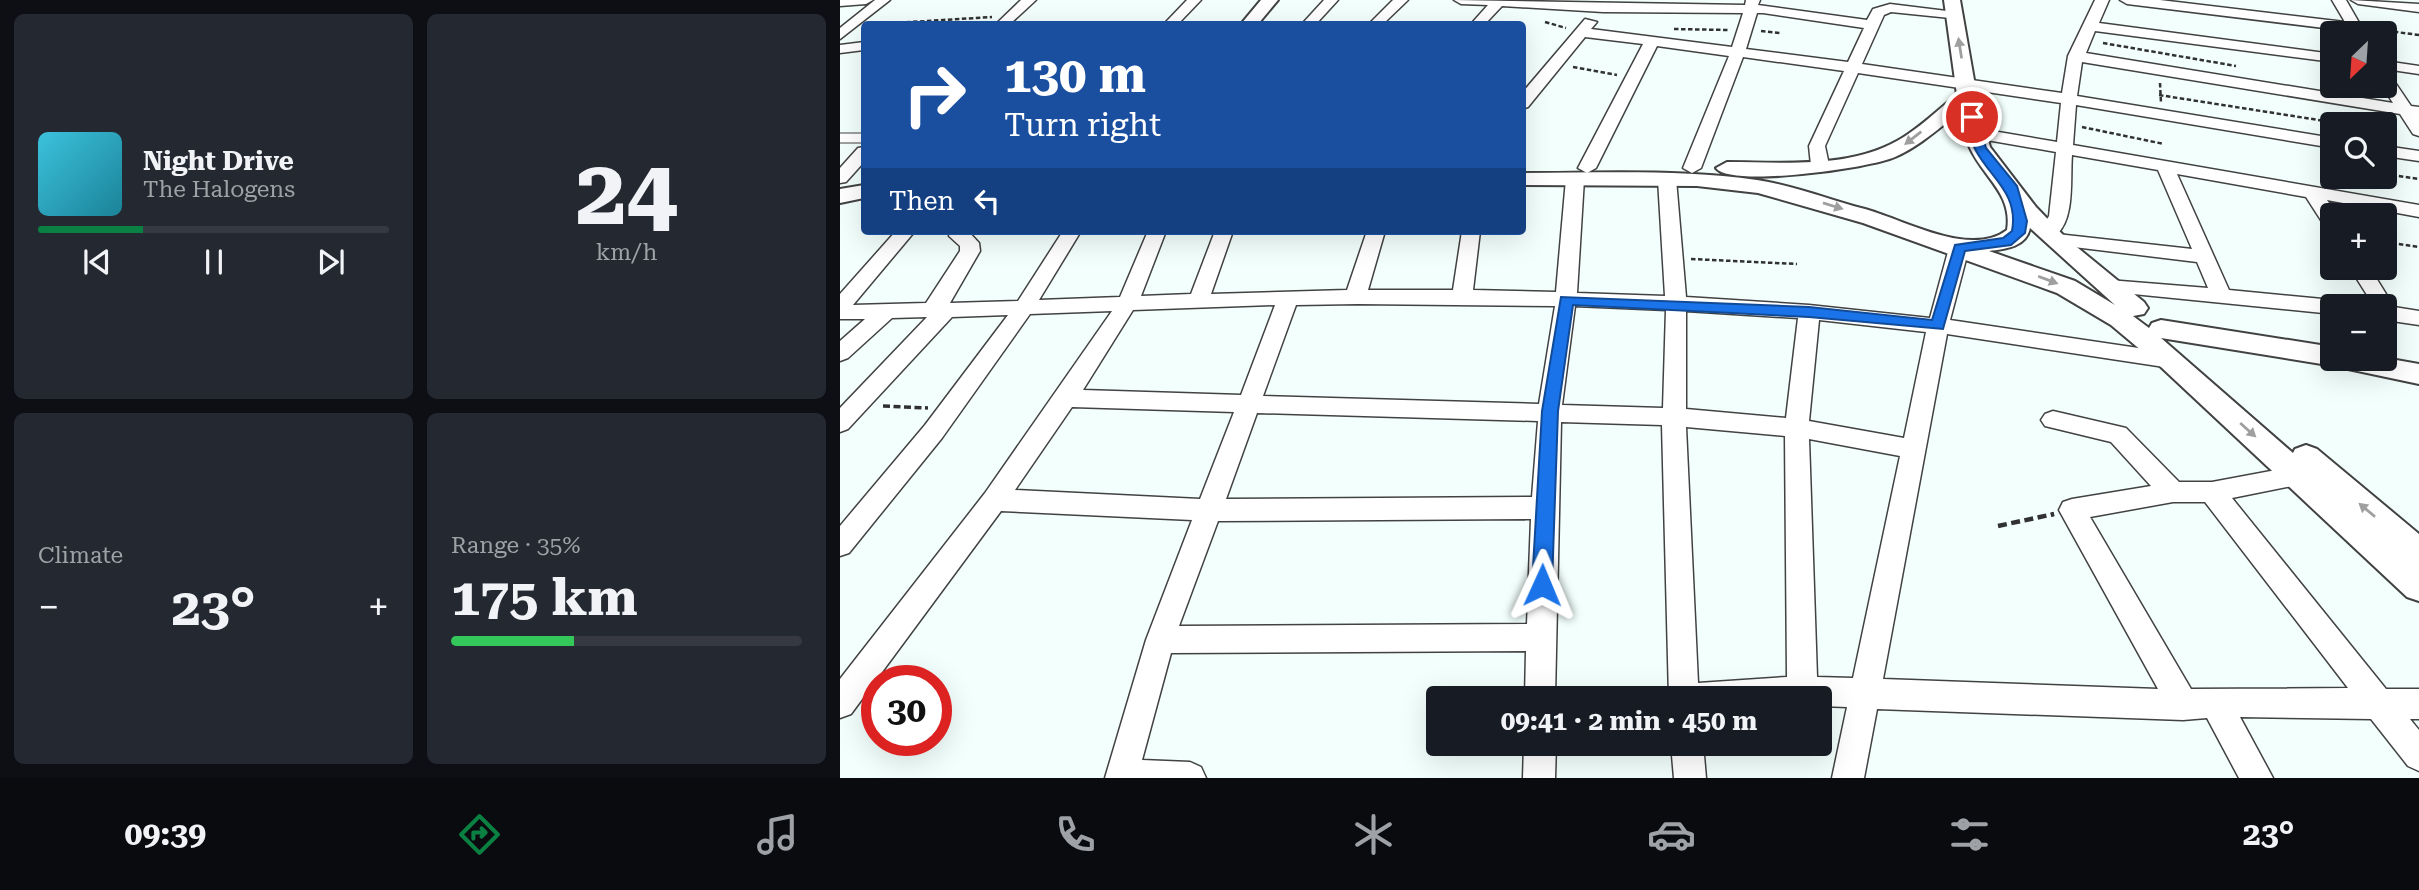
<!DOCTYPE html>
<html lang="en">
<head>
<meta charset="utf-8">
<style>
  body { margin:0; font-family:"Roboto Serif",serif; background:#242831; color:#f1f3f6; height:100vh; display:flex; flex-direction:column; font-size:26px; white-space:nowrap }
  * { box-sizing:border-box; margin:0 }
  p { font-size:23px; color:#9ea1a6 }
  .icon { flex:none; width:38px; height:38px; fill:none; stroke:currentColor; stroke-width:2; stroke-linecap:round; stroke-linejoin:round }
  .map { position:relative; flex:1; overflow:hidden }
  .sheet { display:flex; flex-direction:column; gap:14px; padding:14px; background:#0d0f14; width:840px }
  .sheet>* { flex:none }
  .hud { position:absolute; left:21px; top:21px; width:665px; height:214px; border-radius:7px; box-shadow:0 7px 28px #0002; background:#1a4fa0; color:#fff; overflow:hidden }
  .needle { width:46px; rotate:205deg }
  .buttons { position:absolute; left:1480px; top:21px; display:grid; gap:14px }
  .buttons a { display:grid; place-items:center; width:77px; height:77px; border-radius:7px; background:#171b24; box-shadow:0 7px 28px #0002; font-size:35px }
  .speed { position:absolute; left:21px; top:665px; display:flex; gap:14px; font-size:35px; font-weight:700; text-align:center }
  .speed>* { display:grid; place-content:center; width:91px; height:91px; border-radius:50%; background:#171b24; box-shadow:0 7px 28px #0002; line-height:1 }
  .speed .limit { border:10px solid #d22; background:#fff; color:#111 }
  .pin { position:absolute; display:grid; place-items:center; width:60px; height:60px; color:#fff; margin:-30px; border:4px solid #fff; border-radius:50%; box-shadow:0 2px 7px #0007 }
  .me { position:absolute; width:77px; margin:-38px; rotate:1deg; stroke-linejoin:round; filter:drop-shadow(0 0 5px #0008) }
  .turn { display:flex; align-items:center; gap:24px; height:147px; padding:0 28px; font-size:32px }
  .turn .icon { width:91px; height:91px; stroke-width:2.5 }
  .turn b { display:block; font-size:49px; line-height:60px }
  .then { display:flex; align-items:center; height:66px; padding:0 28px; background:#0003; gap:14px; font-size:26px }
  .big { font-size:52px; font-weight:700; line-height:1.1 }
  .sheet .card { flex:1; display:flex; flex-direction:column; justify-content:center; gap:10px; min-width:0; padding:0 24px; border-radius:10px; background:#242831 }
  .sheet .dial { align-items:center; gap:0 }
  .dial b { font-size:91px; line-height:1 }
  .song { display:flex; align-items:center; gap:21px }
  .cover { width:84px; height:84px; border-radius:10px; background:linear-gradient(135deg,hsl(190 70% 55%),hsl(190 70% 35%)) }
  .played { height:7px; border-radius:4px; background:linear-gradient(90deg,#0b8043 30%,#363941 30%) }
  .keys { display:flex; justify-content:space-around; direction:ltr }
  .heat { display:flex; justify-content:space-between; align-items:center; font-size:38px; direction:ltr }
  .charge { height:10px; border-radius:5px; background:linear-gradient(90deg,#34c759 35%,#363941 0) }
  .sheet .tiles { flex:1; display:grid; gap:14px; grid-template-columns:repeat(2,1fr) }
  .trip { position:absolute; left:586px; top:686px; width:406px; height:70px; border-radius:7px; background:#171b24; box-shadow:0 7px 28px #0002; font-weight:700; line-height:70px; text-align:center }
  .tab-bar { display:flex; height:112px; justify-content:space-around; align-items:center; background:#090b0e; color:#9ea1a6 }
  .tab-bar .icon { width:49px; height:49px }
  .tab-bar .selected { color:#0b8043 }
  .tab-bar b { font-size:32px; color:#f1f3f6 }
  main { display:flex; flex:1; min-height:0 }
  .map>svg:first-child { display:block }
</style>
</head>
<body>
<main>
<section class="sheet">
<div class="tiles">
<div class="card">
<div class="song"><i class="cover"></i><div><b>Night Drive</b><p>The Halogens</p></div></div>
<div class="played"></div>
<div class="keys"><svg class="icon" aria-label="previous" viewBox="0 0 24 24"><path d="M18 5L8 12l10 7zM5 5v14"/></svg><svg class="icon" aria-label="pause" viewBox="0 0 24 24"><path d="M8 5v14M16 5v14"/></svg><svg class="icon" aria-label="next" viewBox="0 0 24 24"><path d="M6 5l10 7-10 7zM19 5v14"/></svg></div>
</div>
<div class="card dial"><b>24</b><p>km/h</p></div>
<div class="card"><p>Climate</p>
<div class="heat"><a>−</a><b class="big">23°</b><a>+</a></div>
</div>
<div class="card"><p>Range · 35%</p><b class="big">175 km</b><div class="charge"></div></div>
</div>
</section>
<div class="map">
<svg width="1579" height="778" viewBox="0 0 1579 778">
  <rect width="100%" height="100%" fill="#f2fffc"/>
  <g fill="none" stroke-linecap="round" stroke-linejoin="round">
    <g stroke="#424242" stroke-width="11">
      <path id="service" d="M0,138H24"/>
    </g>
    <g stroke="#424242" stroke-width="3">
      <path id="minor" d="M0,0H33L26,4L0,6Z
        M35,0H50L0,39V28Z
        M181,0H196L170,24H156Z
        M347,0H361L338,24H324Z
        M484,0H498L476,24H462Z
        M553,0H568L543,24H529Z
        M614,0L905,5L906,0H920L918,5L1027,20L1033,9L1050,4L1115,12L1122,16L1120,19L1051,12L1044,15L1022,64L1222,93L1228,56L1255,0H1269L1259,23L1493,54V62L1255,31L1246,53L1553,103L1542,86H1545V74L1550,75L1571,106L1579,107V136L1573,134L1560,114L1242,62L1237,96L1493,138V148L1236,105L1233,145L1579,205V217L1487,200L1497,215H1493V230L1486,228L1466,197L1337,174L1389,290L1493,300L1503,306H1493V314L1263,291L1253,284L1256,279L1368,288L1357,262L1209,244L1208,238L1199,232L1209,216L1216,152L1135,138L1127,133L1135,128L1217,142L1221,103L1018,73L985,146L989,165L980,170L971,165L969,146L1004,71L903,57L861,168L852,173L843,168L889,56L817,46L756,168L747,173L738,168L803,44L745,37L688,107L682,109V93L745,19L757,22L751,29L892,47L903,13L763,12L662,6L645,24H631L648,5L621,4ZM917,13H923L1024,28L1008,62L906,49ZM1232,155L1318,170L1352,249L1217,234C1235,218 1230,178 1232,155Z
        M1280,0H1320L1505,22L1492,0H1506L1525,33L1287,4Z
        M1511,0L1579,4V12L1518,4Z
        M24,42V50L0,53V45Z
        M1545,61L1579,66V74L1545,69Z
        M1545,146L1579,151V161L1545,156Z
        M24,147V162L6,182L0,183V168L18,148Z
        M735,174L744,179L737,293L825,296L818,179L827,174L836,179L846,297L969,305L1090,318L1109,248L1119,242L1129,248L1110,320L1339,354L1342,360L1339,366L1331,368L1107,334L1043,679L1318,689L1219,510L1223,502L1232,499L1311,486L1271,442L1205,426L1201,420L1205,414L1213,411L1286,428L1339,482H1372L1458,466L1467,469L1470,476L1467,483L1392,498L1546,689H1579V719H1570L1579,730V771L1568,766L1531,719L1400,717L1433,778H1399L1367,718L1343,720L1037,709L1024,778H992L1007,707L980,706V698H829L822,425L721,422L715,698H685L686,651L331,653L302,760L350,762L361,767L366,778H265L306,640L352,520L161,511L11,714L0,718V679L145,493L272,311L190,314L102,438L9,553L0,556V526L85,425L168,315L112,317L8,429L0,432V408L87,317L52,318L8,358L0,361V341L25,319H0V294L56,231H75L13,305L86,303L120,251V246L109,236L110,231H128L139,243L140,251L110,303L178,301L223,231H241L199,300L280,297L308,231H326L301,296L351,294L375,231H393L371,294L507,290L527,231H545L528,290H613L622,231H640L633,290L716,292L726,179ZM518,304L715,306L699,404L423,396L456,305ZM435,305L401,395L243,390L293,310ZM735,306L826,310L823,408L722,405ZM846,311L958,318L946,418L846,409ZM979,320L1086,332L1064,438L969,421ZM232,407L394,412L360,499L175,490ZM417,413L698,421L692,497L386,499ZM846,427L945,436L947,677L858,683ZM969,439L1060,456L1013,678L977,677ZM1333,502H1365L1508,688L1351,689L1250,517ZM691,519L687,624L339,626L378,521Z
        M1510,268H1530L1554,307L1579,311V325L1545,320V306H1534Z
        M684,744H716L715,778H683Z
        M831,744H863L866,778H834Z"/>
    </g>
    <g stroke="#424242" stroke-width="4">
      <path id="tertiary" d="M421,0H438L418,24H401Z
        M1104,0H1120L1137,97L1150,147L1196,207L1227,239L1304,302L1308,308L1304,314L1293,316L1309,328L1312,323L1321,320L1493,347V359L1545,358L1579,364V384L1494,366L1321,338L1453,453L1455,449L1466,445L1477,449L1579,534V601L1567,597L1321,367L1271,325L1217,293L1023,223L918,193L857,186L682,185V173C761,173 839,169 917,180C953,185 990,200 1025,209C1065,220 1130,258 1167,230C1173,194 1143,177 1130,148C1125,137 1124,123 1121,111C1099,128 1080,146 1055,157C1031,168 890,188 876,168L887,162C942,162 1007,169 1057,141C1079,129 1097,110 1117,95ZM1190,228L1275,305L1235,281L1149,251C1166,249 1186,247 1190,228Z
        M24,185V198L0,203V189Z"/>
    </g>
    <path stroke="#313131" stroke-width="2.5" stroke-dasharray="4.5 2.5" stroke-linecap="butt" d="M705,22L726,28
      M38,24L152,17
      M834,29L889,30
      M1533,29L1579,35
      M921,31L940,33
      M1263,43L1396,66
      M733,67L777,75
      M1320,83L1321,103
      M1319,95L1504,124
      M1242,127L1324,144
      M1545,174L1579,179
      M1545,242L1579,247
      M851,259L957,264"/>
    <path stroke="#313131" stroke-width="3.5" stroke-dasharray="7 3.5" stroke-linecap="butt" d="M43,406L88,408
      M1211,515L1214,514"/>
    <path stroke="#313131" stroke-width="4.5" stroke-dasharray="9 4.5" stroke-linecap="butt" d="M1158,526L1214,514"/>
    <use href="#service" stroke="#fff" stroke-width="9"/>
    <use href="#minor" fill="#fff" fill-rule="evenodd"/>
    <use href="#tertiary" fill="#fff" fill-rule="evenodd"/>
  </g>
  <defs><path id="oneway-solid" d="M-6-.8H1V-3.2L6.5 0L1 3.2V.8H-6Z" transform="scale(1.75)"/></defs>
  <g fill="#9f9f9f">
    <use href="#oneway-solid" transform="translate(1120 48) rotate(-99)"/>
    <use href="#oneway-solid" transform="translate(1073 138) rotate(142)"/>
    <use href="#oneway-solid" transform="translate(993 206) rotate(17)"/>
    <use href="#oneway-solid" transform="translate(1208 280) rotate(21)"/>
    <use href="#oneway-solid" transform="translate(1408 430) rotate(42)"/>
    <use href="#oneway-solid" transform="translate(1527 510) rotate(-140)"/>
  </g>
  <path fill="#1a73e8" stroke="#114b97" stroke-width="2" d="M1132,114L1137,117L1146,148L1177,186L1187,221L1185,233L1171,245L1125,251L1103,329L969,317L733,305L718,411L712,585L709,591L702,594L695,591L692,585L702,411L721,297L969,307L1092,320L1115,245L1163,238L1172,231C1179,193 1150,178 1135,149C1130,140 1129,127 1126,117Z"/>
</svg>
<div class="buttons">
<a><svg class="needle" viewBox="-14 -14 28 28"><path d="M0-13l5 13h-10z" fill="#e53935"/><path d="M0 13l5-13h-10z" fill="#9ea1a6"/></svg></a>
<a><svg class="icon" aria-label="search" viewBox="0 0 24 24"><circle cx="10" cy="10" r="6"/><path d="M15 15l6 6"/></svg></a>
<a>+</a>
<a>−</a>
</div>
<div class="speed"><div class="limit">30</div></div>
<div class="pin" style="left:1132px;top:117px;background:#d93025"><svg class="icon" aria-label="arrive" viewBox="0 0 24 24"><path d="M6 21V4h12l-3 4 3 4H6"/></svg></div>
<svg class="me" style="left:702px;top:585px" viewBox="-20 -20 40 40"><path d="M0-17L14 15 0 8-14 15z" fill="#1a73e8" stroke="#fff" stroke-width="4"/></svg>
<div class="trip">09:41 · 2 min · 450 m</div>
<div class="hud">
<div class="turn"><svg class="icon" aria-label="right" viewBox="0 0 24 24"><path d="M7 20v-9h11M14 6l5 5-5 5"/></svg><div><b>130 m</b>Turn right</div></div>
<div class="then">Then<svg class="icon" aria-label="left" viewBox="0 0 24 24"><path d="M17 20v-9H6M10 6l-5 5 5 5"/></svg></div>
</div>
</div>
</main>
<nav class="tab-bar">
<b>09:39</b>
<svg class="icon selected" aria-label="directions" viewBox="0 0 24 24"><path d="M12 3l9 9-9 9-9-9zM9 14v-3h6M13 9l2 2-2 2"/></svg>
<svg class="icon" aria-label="music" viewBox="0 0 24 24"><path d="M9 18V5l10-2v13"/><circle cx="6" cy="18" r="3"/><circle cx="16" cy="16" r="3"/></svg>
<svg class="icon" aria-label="phone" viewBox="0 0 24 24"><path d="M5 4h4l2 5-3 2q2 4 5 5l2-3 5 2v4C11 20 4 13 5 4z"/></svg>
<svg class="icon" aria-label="climate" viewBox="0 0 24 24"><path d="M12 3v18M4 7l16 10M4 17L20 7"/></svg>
<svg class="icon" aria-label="car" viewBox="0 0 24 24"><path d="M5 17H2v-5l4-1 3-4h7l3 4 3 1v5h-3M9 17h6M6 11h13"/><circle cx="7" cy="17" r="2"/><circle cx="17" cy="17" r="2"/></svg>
<svg class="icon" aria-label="filters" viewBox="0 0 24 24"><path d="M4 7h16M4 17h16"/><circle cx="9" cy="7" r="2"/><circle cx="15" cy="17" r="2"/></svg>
<b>23°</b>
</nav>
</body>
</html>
